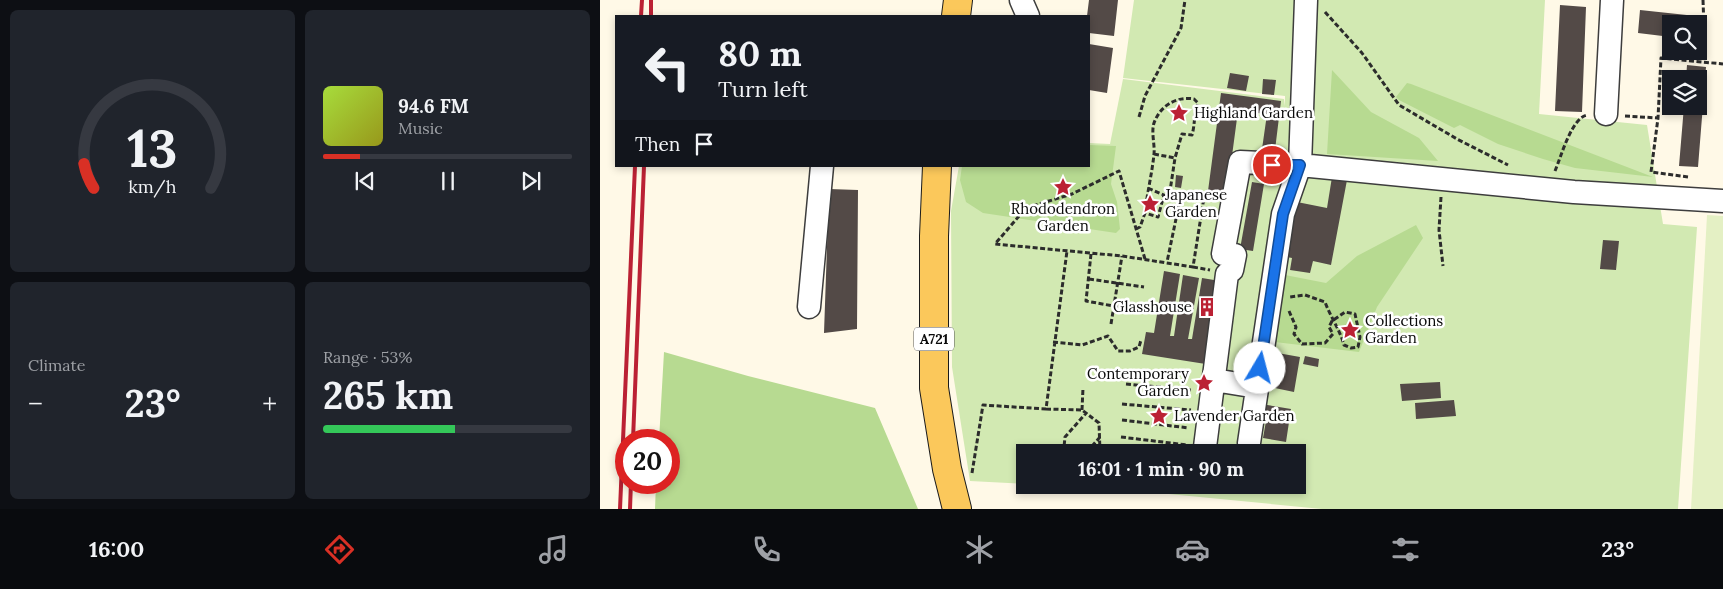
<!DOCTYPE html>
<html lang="en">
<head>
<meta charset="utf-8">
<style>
  body { margin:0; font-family:Lora,serif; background:#20242c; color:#f1f3f6; height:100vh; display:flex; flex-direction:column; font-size:19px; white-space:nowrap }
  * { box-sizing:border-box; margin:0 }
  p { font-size:16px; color:#9ea1a6 }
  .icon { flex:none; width:28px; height:28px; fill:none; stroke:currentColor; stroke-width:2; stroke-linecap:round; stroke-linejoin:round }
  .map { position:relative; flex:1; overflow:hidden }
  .details { display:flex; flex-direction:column; gap:10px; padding:10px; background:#0d0f14; width:600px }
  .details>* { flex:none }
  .banner { position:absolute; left:15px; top:15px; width:475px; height:152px; border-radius:0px; box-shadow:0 2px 8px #0003; background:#171b24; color:#f1f3f6; overflow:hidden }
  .tools { position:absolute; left:1062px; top:15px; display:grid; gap:10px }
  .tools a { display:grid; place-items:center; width:45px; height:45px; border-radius:0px; background:#171b24; box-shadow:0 2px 8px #0003; font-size:25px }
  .speed { position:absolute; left:15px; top:429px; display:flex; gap:10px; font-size:25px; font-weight:700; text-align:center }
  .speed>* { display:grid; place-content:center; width:65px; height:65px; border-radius:50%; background:#171b24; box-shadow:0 2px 8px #0003; line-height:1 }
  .speed .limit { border:8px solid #d22; background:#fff; color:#111 }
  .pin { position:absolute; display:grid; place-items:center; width:42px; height:42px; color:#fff; margin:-21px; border:2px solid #fff; border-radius:50%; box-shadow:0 1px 5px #0007 }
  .me { position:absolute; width:55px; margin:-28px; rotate:8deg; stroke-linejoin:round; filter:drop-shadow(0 0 4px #0008) }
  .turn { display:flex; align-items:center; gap:18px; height:105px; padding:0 20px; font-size:22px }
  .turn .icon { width:65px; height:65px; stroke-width:2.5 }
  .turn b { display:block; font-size:35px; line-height:42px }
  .then { display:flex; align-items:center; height:48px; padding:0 20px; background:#0003; gap:10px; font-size:19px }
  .big { font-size:38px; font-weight:800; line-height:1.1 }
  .details .widget { flex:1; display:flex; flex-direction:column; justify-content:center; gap:8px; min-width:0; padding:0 18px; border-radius:8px; background:#20242c }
  .details .dial { align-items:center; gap:0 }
  .dial svg { height:130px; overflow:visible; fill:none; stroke:#363941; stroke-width:7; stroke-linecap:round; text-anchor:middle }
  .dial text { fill:#f1f3f6; stroke:none }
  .song { display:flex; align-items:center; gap:15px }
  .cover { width:60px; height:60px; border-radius:8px; background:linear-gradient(135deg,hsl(80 70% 55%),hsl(60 70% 35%)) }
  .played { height:5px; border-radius:2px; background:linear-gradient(90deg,#d93025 15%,#363941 15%) }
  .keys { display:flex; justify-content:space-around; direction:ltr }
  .heat { display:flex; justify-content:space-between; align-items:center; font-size:28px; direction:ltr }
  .charge { height:8px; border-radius:4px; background:linear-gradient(90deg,#34c759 53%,#363941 0) }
  .details .tiles { flex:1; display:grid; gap:10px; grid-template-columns:repeat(2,1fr) }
  .trip { position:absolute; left:416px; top:444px; width:290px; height:50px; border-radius:0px; background:#171b24; box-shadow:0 2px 8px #0003; font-weight:800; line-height:50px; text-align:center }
  .tabs { display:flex; height:80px; justify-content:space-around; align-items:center; background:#090b0e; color:#9ea1a6 }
  .tabs .icon { width:35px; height:35px }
  .tabs .selected { color:#d93025 }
  .tabs b { font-size:22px; color:#f1f3f6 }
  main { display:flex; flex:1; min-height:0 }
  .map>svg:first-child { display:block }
</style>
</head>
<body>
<main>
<section class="details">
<div class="tiles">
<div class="widget dial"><svg viewBox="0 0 100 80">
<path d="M14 69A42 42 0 1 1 86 69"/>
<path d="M14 69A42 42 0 0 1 8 54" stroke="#d93025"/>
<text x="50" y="56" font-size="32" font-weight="700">13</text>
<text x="50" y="72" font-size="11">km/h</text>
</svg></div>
<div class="widget">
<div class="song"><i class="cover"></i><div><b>94.6 FM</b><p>Music</p></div></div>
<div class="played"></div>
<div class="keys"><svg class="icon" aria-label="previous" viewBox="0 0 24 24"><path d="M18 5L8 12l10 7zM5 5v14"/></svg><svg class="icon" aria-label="pause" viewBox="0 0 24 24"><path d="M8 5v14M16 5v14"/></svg><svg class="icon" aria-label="next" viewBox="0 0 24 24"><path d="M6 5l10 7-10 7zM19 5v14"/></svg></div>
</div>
<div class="widget"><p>Climate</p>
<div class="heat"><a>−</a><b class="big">23°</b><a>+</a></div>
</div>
<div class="widget"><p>Range · 53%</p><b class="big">265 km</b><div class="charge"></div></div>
</div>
</section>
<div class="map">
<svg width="1123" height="509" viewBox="0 0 1123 509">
  <rect width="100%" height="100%" fill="#fff9e7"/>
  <path fill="#d2e9b2" d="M534,0H945L939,114L1047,125L1063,224L1097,227L1078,509H722L517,489L449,485H698V452H425V484L370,481L352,367L351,211L359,166H489V143L510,144L523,79L684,99L685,106V96L523,78Z"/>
  <path fill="#b7da91" d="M732,70L771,112L819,138L838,161L727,154Z
    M807,83L811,84L1053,177L975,168L943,159L898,144L860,125L854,128L799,100L796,97Z
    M489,145L516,146L511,184L517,202L520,229L516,233L383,213L366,202L360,180L362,166H489Z
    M816,225L823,238L777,307L759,352L675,342L685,275L726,283L757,256Z
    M64,352L148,376L275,408L318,509H55L56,483L69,482V440H59Z"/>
  <path fill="#e4f0c4" d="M1107,215L1123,216V509H1091Z"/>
  <path fill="#534a47" d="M489,0H518L514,36L489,33V16H487Z
    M960,5L986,7L982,112L955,111Z
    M1040,10L1096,16L1095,24H1071V37L1038,33Z
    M489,44L513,48L507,93L489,90Z
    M1087,65L1106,67L1098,167L1079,166L1084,106H1099V79H1086Z
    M630,73L649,76L646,91L627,88Z
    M663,79L676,80L674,95L662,94Z
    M621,93L681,101L675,150L662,149L667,114L638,111L627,193L608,191Z
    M576,175L583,176L581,188L575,187Z
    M732,177L747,180L731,265L713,261L710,273L690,270L692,258L687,257L697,202L727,208Z
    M652,182L664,184L653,251L640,249Z
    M229,189L258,190L257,329L224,333Z
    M1003,240L1019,241L1016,270L1000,269Z
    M564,271L580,274L570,336H574L583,275L599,278L588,339H592L602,278L620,281L612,365L542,354L546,332L554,333Z
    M672,352L700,357L694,392L670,387L674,367L669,366Z
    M705,356L719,359L718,367L703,364Z
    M840,382L841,398L802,401L800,384Z
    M854,400L856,416L816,419L815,403Z
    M661,404L691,409L686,442L663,438L666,421L658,420Z"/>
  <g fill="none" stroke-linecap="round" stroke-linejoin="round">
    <g stroke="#3d3d3d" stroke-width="25">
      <path id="minor" d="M421,0L428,16
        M706,0L700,165L974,192L1123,201
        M1006,114L1012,0
        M209,307L222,166
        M614,380L657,387
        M605,447L627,274L632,270L635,255L623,254L640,162L700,165L683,214L649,443"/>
    </g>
    <g stroke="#1b1b1b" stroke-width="30">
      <path id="major" d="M356,16L358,0
        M337,166L334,236V388L347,469L357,509"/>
    </g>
    <path stroke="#2c2c2c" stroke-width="3" stroke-dasharray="5 2.5" stroke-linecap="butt" d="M1103,0L1104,28
      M725,12L762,53L799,105L857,139L908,165
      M1025,116L1058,118
      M539,117L545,96L581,28L585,0
      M554,154L575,158
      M955,171C961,157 972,116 988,115
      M1088,177L1051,172L1058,118L1061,58L1123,64
      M548,188L564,195L558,217L545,213C547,193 552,174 554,154C555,145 551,132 554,123C560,106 576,96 594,99L598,103C594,112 595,125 592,135L582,134L575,158L570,191L581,195L567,262
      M841,197L839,230L843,266
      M536,229L540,227L545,213
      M491,254L486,301L541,311
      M545,259L519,171L472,194L426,208L395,244L522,256L593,267L605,191L616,193
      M593,267L610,270
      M489,279L544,287
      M689,311L696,327L694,334L702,344L725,343L733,334L729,327L732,321L745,312L755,314L760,337L758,347L751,348L744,345C740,330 730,316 725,302L705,295L690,297
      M511,324L522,256
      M453,342L482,345L508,336L518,351H530L539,347L541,340
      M526,384L592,390
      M522,404L591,410
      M446,409L482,410L499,423L500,452
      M482,410L483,388
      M522,420L589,428
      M521,437L587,445
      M467,452L464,447L465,437L487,412
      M487,452L500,437
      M372,473L383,405L446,409L467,251
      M533,485L558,488V485"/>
    <use href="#minor" stroke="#fff" stroke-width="22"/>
    <use href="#major" stroke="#fbc85b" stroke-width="28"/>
    <path stroke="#bb2134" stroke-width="4" d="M41,16L42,0
      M51,16V0
      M33,440L44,166
      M20,509L35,166
      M30,509L31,482"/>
  </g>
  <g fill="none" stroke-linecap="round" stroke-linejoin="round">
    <g stroke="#114b97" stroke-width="12">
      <path id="route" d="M660,368L683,214L700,165H672"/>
    </g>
    <use href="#route" stroke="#1a73e8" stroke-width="9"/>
  </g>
  <defs>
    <g id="sight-bare" transform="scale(1.5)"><path d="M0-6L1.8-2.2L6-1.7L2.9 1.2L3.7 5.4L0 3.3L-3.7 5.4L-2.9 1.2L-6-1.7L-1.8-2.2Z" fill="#bb2134" stroke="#fff" stroke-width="2.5" paint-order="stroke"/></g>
    <g id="building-bare" transform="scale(1.5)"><path d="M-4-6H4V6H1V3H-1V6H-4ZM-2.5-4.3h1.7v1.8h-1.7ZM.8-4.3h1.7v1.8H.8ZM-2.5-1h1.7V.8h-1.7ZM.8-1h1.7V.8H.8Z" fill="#bb2134" stroke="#fff" stroke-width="2.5" paint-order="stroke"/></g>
  </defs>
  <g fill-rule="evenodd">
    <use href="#sight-bare" x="579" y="113"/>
    <use href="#sight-bare" x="463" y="187"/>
    <use href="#sight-bare" x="550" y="204"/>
    <use href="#building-bare" x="607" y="307"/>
    <use href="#sight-bare" x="750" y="330"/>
    <use href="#sight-bare" x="604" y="383"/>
    <use href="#sight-bare" x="559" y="416"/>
  </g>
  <g text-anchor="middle" stroke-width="5" stroke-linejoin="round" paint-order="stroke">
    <rect fill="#fff" stroke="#545454" stroke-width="1" x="314" y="327.5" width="40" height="23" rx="4"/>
    <g font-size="14" font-weight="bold" fill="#0a0a0a">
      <text x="334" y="344">A721</text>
    </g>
    <g font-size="15" fill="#0a0a0a" stroke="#fff" text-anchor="start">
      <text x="594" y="118">Highland Garden</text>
      <text x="565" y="200">Japanese<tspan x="565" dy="17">Garden</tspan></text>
      <text x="463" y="214" text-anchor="middle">Rhododendron<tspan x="463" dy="17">Garden</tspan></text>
      <text x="592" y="312" text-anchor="end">Glasshouse</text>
      <text x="765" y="326">Collections<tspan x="765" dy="17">Garden</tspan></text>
      <text x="589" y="379" text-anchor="end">Contemporary<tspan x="589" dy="17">Garden</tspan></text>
      <text x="574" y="421">Lavender Garden</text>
    </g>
  </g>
</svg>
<div class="tools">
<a><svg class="icon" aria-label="search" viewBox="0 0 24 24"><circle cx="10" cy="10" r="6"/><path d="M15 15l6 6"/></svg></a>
<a><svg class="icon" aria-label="layers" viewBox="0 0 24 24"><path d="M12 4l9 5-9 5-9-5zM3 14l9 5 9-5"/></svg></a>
</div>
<div class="speed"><div class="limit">20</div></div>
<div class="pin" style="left:672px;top:165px;background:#d93025"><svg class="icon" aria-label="arrive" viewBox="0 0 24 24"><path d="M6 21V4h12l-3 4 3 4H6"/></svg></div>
<svg class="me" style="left:660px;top:368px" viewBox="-20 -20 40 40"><circle r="19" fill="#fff"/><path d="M0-13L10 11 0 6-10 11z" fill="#1a73e8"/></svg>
<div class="trip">16:01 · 1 min · 90 m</div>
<div class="banner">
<div class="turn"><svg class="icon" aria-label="left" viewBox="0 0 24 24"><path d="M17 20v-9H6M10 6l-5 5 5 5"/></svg><div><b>80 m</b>Turn left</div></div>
<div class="then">Then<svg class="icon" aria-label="arrive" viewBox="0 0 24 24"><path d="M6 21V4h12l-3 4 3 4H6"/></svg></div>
</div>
</div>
</main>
<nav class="tabs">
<b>16:00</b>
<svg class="icon selected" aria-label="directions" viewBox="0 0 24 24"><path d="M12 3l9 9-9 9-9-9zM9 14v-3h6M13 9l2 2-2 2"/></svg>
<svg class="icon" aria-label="music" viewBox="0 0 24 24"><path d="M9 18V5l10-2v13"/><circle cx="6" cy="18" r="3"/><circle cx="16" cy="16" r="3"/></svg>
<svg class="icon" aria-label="phone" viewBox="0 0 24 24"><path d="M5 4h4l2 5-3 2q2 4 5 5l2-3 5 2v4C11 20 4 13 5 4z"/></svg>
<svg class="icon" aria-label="climate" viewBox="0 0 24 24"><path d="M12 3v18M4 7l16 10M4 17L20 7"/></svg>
<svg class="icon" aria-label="car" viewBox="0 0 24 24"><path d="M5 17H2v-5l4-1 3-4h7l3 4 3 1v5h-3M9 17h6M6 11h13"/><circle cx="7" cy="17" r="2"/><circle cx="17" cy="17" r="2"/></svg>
<svg class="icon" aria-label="filters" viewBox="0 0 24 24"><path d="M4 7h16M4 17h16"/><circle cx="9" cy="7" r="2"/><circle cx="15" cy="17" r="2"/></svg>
<b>23°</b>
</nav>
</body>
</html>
